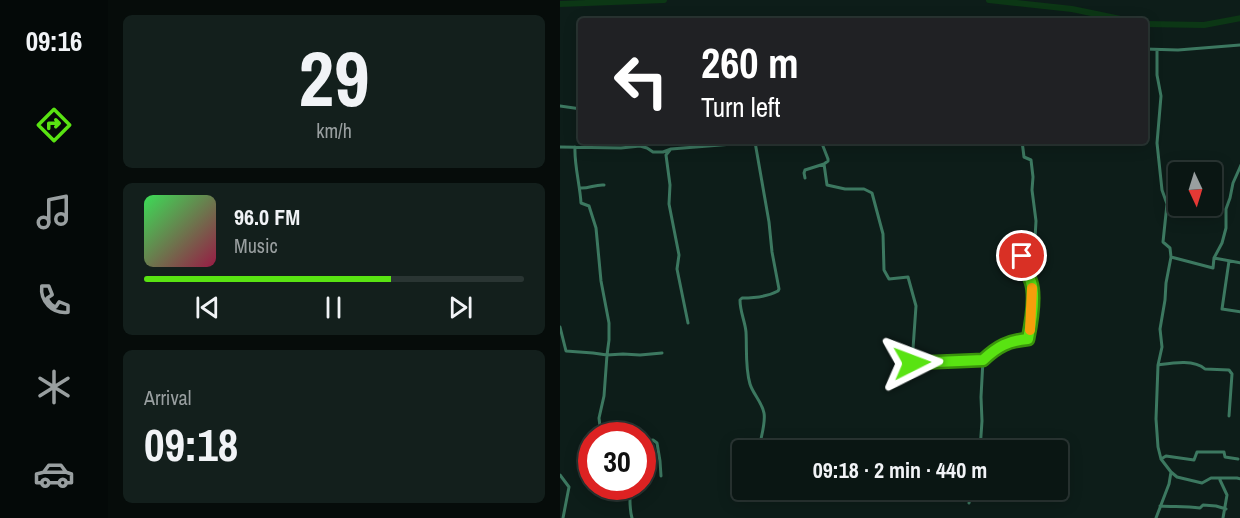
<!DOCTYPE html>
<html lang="en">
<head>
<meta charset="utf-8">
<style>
  body { margin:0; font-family:"Archivo Narrow",sans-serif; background:#131f1c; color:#f1f3f6; height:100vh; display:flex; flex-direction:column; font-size:22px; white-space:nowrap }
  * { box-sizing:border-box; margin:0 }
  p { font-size:20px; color:#999fa0 }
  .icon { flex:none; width:33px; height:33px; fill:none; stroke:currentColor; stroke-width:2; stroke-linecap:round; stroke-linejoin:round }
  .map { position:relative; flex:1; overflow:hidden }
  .sheet { display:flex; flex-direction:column; gap:15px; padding:15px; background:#060c0a; width:452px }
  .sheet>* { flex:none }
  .banner { position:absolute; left:18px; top:18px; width:570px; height:126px; border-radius:6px; box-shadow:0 3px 15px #0003,0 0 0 2px #2a3533; background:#202124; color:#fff; overflow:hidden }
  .needle { width:39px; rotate:176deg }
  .tools { position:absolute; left:608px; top:162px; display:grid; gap:12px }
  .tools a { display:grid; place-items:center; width:54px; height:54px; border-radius:6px; background:#0a1613; box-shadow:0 3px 15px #0003,0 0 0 2px #2a3533; font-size:30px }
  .speed { position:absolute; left:18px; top:422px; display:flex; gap:12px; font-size:30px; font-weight:700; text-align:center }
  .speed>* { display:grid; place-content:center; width:78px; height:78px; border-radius:50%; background:#0a1613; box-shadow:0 3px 15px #0003,0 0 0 2px #2a3533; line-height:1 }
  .speed .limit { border:9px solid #d22; background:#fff; color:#111 }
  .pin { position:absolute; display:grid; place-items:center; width:51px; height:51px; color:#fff; margin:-26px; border:3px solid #fff; border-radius:50%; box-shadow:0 2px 6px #0007 }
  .me { position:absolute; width:66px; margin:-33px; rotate:87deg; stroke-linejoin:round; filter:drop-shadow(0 0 4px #0008) }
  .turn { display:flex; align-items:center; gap:21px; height:126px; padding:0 24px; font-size:27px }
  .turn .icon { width:78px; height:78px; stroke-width:2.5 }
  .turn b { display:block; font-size:42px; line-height:51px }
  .big { font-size:45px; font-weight:700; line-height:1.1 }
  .sheet .card { flex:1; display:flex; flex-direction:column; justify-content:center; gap:9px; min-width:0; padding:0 21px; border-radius:9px; background:#131f1c }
  .sheet .dial { align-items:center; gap:0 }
  .dial b { font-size:78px; line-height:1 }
  .song { display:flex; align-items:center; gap:18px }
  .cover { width:72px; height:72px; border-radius:9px; background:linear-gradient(135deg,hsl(130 70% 55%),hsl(340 70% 35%)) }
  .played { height:6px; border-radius:3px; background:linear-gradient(90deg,#59e312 65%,#2a3533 65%) }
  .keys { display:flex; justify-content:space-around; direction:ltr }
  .trip { position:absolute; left:172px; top:440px; width:336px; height:60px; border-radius:6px; background:#0a1613; box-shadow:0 3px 15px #0003,0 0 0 2px #2a3533; font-weight:700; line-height:60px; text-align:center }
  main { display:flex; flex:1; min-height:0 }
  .dock { display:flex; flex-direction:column; width:108px; justify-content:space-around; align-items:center; background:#040908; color:#999fa0 }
  .dock .icon { width:42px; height:42px }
  .dock .active { color:#59e312 }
  .dock b { font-size:27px; color:#f1f3f6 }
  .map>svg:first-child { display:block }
</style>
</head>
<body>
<main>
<nav class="dock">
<b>09:16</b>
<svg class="icon active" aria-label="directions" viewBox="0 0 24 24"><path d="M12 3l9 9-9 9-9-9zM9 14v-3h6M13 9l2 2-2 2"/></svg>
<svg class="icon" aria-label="music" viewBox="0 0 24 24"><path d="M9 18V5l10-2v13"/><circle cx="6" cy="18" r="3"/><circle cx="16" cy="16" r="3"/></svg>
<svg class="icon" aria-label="phone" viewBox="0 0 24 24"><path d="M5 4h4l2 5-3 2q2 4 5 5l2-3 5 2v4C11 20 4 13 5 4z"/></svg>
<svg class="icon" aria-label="climate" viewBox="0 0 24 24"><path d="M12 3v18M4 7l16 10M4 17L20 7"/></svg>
<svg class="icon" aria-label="car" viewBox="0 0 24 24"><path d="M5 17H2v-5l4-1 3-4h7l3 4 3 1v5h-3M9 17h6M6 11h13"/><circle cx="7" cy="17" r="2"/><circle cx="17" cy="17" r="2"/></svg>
</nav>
<section class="sheet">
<div class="card dial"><b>29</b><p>km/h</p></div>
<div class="card">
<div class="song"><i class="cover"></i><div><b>96.0 FM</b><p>Music</p></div></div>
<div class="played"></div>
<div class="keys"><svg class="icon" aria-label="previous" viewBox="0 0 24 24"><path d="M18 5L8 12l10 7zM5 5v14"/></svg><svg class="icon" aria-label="pause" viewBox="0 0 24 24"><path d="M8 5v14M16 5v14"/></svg><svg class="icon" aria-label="next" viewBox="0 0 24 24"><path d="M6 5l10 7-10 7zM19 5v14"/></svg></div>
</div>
<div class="card"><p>Arrival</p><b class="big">09:18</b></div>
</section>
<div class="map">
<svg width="681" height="518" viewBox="0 0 681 518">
  <rect width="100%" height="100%" fill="#0d1d19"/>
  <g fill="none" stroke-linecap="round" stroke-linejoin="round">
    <path stroke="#0c3715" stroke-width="6" d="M429,0L512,9L570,21
      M0,4L104,0
      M585,24L644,25L681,18"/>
    <path stroke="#3c7860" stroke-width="3" d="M343,21H381
      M585,49L618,50L681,45
      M0,106L21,109
      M26,141L27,147
      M261,141L268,159V161L264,164L267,185L285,189H304L312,193L323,234L324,270L329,279L348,277L356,306L352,363L423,360
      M195,142L209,222L212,252L219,289L218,291C207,297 194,298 182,298L180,300C180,312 185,321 186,332C187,350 185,367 190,384C193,394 202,402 204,413C206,424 200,439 199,450
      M0,147L61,148L80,146L87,148L93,152H103L111,149L209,141
      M15,147C14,164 20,185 21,203L29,206L36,228L41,281L49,323V340L47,355L44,396L39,418L41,435
      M110,150L106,155L110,185L109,204L119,255L117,269L128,323
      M245,178L244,173L245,170L264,164
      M20,188C28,189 36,184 44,185
      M611,257L653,268L654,258L662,243L666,228V209L670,198L673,183L681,165
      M654,258L681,263
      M669,261L662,309L681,312
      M0,327L6,351L33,353L47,355L63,354L80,355L102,353
      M598,365C612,363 634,359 645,369L669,370L672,374L669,416
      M82,442L93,440L97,443L100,461L101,476
      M420,450L422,421L421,397L423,360C438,346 448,341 468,339C471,324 476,296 471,282C469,274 464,268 460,261L462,256H474L476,221L472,190L473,177L471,160L464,157L462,141
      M601,459L606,456L634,460L637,452H664L665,457L678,459
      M611,472L617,477L642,483L651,478H677L681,479
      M0,475L9,487L3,518
      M660,480L667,495L663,518
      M70,486C70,496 69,508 72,518
      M409,503L412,489
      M600,506C614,507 625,506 640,508L643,505L656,506L666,509
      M596,518L609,484L611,472L601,459L598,447L596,419L598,365L602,347L600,329L605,300L606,283L611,257L610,248L603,242L607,204L602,190L597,143L601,96L597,75V50"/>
  </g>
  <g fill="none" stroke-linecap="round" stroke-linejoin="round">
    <g stroke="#3a940c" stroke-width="15">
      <path id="route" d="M352,363L423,360C438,346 448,341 468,339C471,324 476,296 471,282C469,274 464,268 460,261L462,256"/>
    </g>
    <use href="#route" stroke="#59e312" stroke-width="10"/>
    <path stroke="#f59e0b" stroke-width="10" d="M470,330L472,288"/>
  </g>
</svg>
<div class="tools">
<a><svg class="needle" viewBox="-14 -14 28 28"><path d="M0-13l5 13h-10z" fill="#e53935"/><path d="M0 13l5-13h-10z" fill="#999fa0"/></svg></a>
</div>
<div class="speed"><div class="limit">30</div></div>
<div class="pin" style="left:462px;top:256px;background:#d93025"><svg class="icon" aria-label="arrive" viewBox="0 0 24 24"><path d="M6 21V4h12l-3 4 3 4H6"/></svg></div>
<svg class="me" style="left:352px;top:363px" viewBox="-20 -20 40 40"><path d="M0-17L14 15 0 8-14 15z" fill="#59e312" stroke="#fff" stroke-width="4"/></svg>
<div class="trip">09:18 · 2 min · 440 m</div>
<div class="banner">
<div class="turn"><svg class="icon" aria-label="left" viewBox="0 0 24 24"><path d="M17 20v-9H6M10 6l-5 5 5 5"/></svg><div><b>260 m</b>Turn left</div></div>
</div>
</div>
</main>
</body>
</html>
